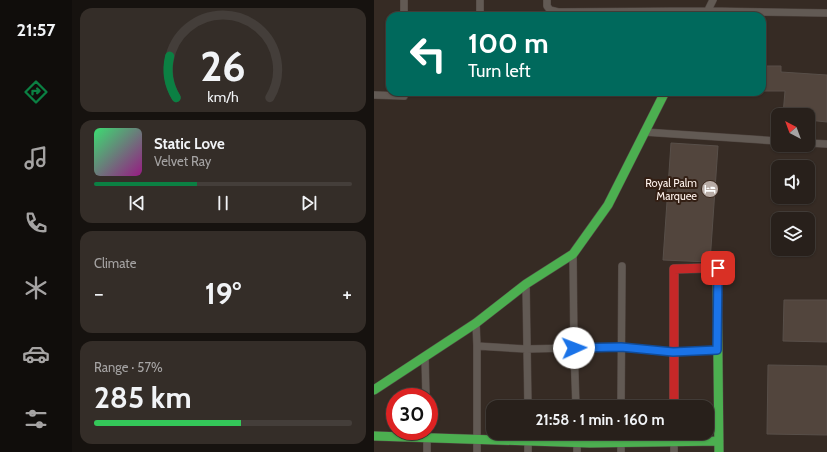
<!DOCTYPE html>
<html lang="en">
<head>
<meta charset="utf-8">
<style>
  body { margin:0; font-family:Cabin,sans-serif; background:#342d28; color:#f1f3f6; height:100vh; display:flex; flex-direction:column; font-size:15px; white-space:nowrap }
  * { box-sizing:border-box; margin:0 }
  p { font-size:13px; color:#a5a3a3 }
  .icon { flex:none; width:22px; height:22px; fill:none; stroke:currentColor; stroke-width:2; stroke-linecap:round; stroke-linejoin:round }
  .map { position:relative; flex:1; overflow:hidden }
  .drawer { display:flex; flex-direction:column; gap:8px; padding:8px; background:#16120f; width:302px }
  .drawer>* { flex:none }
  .top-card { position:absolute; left:12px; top:12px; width:380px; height:84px; border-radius:12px; box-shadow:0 1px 3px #0004,0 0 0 1px #443e3a; background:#00695c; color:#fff; overflow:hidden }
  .needle { width:26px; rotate:319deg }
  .tools { position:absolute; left:397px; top:108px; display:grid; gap:8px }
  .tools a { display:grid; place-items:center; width:44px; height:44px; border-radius:8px; background:#28201b; box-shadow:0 1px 3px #0004,0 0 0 1px #443e3a; font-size:20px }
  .speed { position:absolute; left:12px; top:388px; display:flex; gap:8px; font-size:20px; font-weight:700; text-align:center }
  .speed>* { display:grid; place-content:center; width:52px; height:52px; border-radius:50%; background:#28201b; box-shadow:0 1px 3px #0004,0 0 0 1px #443e3a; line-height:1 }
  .speed .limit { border:6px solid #d22; background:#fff; color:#111 }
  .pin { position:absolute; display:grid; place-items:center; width:34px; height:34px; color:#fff; margin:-17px; border-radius:8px; box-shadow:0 2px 6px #0006 }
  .me { position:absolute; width:44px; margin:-22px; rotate:88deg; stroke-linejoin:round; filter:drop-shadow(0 0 3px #0008) }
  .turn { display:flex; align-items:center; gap:14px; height:84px; padding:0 16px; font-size:18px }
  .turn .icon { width:52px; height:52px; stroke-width:2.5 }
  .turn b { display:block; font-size:28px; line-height:34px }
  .big { font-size:30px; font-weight:700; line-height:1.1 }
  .drawer .card { flex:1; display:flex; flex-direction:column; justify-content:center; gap:6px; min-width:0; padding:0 14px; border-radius:12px; background:#342d28 }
  .drawer .dial { align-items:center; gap:0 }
  .dial svg { height:104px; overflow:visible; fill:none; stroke:#443e3a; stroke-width:7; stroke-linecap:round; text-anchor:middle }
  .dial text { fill:#f1f3f6; stroke:none }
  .song { display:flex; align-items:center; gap:12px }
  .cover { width:48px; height:48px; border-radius:6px; background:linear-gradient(135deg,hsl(140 70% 55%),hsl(310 70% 35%)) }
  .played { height:4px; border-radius:2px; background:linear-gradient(90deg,#0b8043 40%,#443e3a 40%) }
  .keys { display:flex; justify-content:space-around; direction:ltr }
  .heat { display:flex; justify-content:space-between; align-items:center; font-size:22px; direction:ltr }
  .charge { height:6px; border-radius:3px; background:linear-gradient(90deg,#34c759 57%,#443e3a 0) }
  .trip { position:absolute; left:112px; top:400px; width:228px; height:40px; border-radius:12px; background:#28201b; box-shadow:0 1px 3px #0004,0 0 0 1px #443e3a; font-weight:700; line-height:40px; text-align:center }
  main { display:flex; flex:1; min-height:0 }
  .tab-bar { display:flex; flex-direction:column; width:72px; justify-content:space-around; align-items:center; background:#100d0b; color:#a5a3a3 }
  .tab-bar .icon { width:28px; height:28px }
  .tab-bar .current { color:#0b8043 }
  .tab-bar b { font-size:18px; color:#f1f3f6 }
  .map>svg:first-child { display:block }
</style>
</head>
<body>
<main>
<nav class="tab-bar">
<b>21:57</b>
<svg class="icon current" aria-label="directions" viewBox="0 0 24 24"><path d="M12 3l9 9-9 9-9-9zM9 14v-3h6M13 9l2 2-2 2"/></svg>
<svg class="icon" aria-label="music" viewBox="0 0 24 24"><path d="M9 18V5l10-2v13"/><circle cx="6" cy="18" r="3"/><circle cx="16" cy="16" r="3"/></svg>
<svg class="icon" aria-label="phone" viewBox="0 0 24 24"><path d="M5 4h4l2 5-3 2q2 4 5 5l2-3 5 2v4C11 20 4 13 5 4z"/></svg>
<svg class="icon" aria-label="climate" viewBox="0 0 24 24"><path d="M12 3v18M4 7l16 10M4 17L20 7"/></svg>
<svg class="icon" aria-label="car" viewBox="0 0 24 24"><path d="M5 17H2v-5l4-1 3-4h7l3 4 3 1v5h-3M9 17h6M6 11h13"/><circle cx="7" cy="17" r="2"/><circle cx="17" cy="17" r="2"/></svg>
<svg class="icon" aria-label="filters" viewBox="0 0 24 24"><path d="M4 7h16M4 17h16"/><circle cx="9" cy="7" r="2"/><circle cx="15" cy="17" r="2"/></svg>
</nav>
<section class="drawer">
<div class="card dial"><svg viewBox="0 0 100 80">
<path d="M14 69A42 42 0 1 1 86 69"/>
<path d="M14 69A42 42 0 0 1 9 37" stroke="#0b8043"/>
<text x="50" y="56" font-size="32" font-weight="700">26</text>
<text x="50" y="72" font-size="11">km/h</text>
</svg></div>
<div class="card">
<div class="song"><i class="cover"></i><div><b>Static Love</b><p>Velvet Ray</p></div></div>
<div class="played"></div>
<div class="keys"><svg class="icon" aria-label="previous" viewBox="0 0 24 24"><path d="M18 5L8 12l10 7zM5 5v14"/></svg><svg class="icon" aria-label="pause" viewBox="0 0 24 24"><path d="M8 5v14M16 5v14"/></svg><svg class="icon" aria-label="next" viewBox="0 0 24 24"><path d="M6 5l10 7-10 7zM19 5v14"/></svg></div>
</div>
<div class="card"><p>Climate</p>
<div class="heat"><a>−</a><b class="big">19°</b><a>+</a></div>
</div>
<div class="card"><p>Range · 57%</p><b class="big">285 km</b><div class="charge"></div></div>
</section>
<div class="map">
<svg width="453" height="452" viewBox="0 0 453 452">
  <rect width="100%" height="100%" fill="#362b24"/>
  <path fill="#52453d" stroke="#584f49" d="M388,66H407V72L453,75V122L434,120V115H409L411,91H388Z
    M297,143L344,146L336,262L289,260Z
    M410,300H453V342L409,341Z
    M394,365L453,366V435L393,434Z"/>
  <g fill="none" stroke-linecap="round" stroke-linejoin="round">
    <g stroke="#524843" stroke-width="8">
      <path id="street" d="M173,0V6L176,10L184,12L334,11L453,13
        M30,16V0
        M106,16V0
        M331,16L339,0
        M0,95L30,96V92
        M270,132L404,141
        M434,143L453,144
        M199,254L200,348L202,407
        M152,284L154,407
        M102,323L103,346L152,349L247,347L299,352L343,350
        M103,346V452
        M51,357L52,397
        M247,407L248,266
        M154,433V452
        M203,433V452
        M53,452V431
        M247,452V433
        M300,452V433"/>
    </g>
    <g stroke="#524843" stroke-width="10">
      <path id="fast" d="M333,268H343L345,452
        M0,390L102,323L152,284L199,254L234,205L291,92
        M0,436L216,443L345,441"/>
    </g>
    <g stroke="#524843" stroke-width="10">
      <path id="jam" d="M300,407V269L333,268"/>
    </g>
    <use href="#street" stroke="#625a54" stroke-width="7"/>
    <use href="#fast" stroke="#4caf50" stroke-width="9"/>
    <use href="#jam" stroke="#c62828" stroke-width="9"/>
  </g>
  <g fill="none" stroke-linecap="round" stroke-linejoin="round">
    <g stroke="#114b97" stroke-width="10">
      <path id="route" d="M200,348L247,347L299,352L343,350L344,268"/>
    </g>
    <use href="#route" stroke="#1a73e8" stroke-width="7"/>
  </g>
  <defs>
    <g id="hotel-disc" transform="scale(0.9)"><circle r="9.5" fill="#b8aca6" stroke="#331f14"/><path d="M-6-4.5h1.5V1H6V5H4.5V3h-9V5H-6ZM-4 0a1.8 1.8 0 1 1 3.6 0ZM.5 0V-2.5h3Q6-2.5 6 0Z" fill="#fff"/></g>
  </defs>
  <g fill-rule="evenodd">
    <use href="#hotel-disc" x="336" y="189"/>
  </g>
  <g text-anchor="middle" stroke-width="4" stroke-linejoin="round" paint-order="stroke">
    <g font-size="11" fill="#fef2ec" stroke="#331f14" text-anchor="end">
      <text x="323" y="187">Royal Palm<tspan x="323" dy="13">Marquee</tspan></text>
    </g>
  </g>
</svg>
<div class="tools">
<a><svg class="needle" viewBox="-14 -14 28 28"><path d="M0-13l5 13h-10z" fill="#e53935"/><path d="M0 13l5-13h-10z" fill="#a5a3a3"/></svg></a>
<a><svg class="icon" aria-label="sound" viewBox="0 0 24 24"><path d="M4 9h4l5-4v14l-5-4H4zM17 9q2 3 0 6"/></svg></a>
<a><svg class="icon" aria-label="layers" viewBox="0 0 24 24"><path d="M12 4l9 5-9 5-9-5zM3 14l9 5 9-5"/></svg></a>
</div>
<div class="speed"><div class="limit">30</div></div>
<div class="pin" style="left:344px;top:268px;background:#d93025"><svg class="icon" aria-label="arrive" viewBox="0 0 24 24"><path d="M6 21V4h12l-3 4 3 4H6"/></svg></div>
<svg class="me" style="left:200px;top:348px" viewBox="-20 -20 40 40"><circle r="19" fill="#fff"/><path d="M0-13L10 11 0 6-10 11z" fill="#1a73e8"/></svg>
<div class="trip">21:58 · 1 min · 160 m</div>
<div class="top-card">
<div class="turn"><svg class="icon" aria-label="left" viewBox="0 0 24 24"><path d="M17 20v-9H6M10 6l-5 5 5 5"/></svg><div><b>100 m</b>Turn left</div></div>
</div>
</div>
</main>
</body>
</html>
